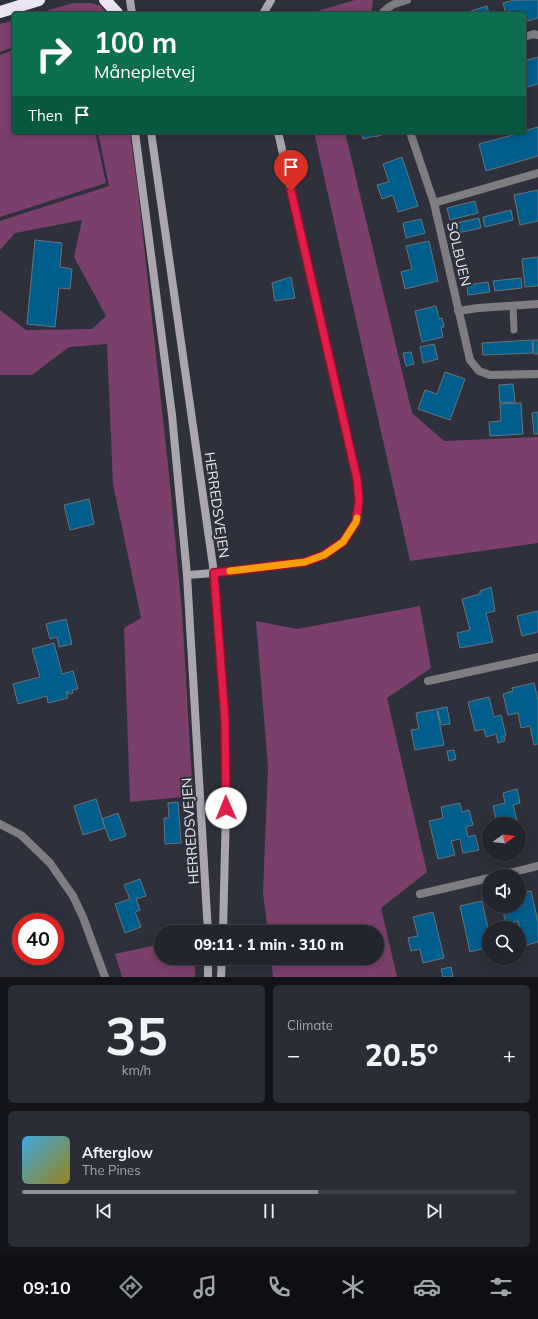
<!DOCTYPE html>
<html lang="en">
<head>
<meta charset="utf-8">
<style>
  body { margin:0; font-family:Mulish,sans-serif; background:#2a2d35; color:#f1f3f6; height:100vh; display:flex; flex-direction:column; font-size:15px; white-space:nowrap }
  * { box-sizing:border-box; margin:0 }
  p { font-size:13px; color:#a2a5aa }
  .icon { flex:none; width:22px; height:22px; fill:none; stroke:currentColor; stroke-width:2; stroke-linecap:round; stroke-linejoin:round }
  .map { position:relative; height:977px; overflow:hidden }
  .drawer { display:flex; flex-direction:column; gap:8px; padding:8px; background:#131419; flex:1 }
  .drawer>* { flex:none }
  .banner { position:absolute; left:12px; top:12px; width:514px; height:122px; border-radius:4px; box-shadow:0 2px 10px #0003,0 0 0 1px #3f4249; background:#0b6e4f; color:#fff; overflow:hidden }
  .needle { width:26px; rotate:75deg }
  .buttons { position:absolute; left:482px; top:817px; display:grid; gap:8px }
  .buttons a { display:grid; place-items:center; width:44px; height:44px; border-radius:50%; background:#22252d; box-shadow:0 2px 10px #0003,0 0 0 1px #3f4249; font-size:20px }
  .speed { position:absolute; left:12px; top:913px; display:flex; gap:8px; font-size:20px; font-weight:700; text-align:center }
  .speed>* { display:grid; place-content:center; width:52px; height:52px; border-radius:50%; background:#22252d; box-shadow:0 2px 10px #0003,0 0 0 1px #3f4249; line-height:1 }
  .speed .limit { border:6px solid #d22; background:#fff; color:#111 }
  .pin { position:absolute; display:grid; place-items:center; width:34px; height:34px; color:#fff; margin:-41px -17px; border-radius:50% 50% 50% 0; rotate:-45deg; box-shadow:0 0 4px #0007 }
  .pin .icon { rotate:45deg }
  .me { position:absolute; width:44px; margin:-22px; rotate:359deg; stroke-linejoin:round; filter:drop-shadow(0 0 3px #0008) }
  .turn { display:flex; align-items:center; gap:14px; height:84px; padding:0 16px; font-size:18px }
  .turn .icon { width:52px; height:52px; stroke-width:2.5 }
  .turn b { display:block; font-size:28px; line-height:34px }
  .then { display:flex; align-items:center; height:38px; padding:0 16px; background:#0003; gap:8px; font-size:15px }
  .big { font-size:30px; font-weight:800; line-height:1.1 }
  .drawer .card { flex:1; display:flex; flex-direction:column; justify-content:center; gap:6px; min-width:0; padding:0 14px; border-radius:6px; background:#2a2d35 }
  .drawer .dial { align-items:center; gap:0 }
  .dial b { font-size:52px; line-height:1 }
  .song { display:flex; align-items:center; gap:12px }
  .cover { width:48px; height:48px; border-radius:6px; background:linear-gradient(135deg,hsl(200 70% 55%),hsl(50 70% 35%)) }
  .played { height:4px; border-radius:2px; background:linear-gradient(90deg,#8c9099 60%,#3f4249 60%) }
  .keys { display:flex; justify-content:space-around; direction:ltr }
  .heat { display:flex; justify-content:space-between; align-items:center; font-size:22px; direction:ltr }
  .drawer .tiles { flex:1; display:grid; gap:8px; grid-template-columns:1fr 1fr }
  .card:last-child { grid-column:span 2 }
  .trip { position:absolute; left:154px; top:925px; width:230px; height:40px; border-radius:20px; background:#22252d; box-shadow:0 2px 10px #0003,0 0 0 1px #3f4249; font-weight:800; line-height:40px; text-align:center }
  .tabs { display:flex; height:64px; justify-content:space-around; align-items:center; background:#0e0f12; color:#a2a5aa }
  .tabs .icon { width:28px; height:28px }
  .tabs .active { color:#8c9099 }
  .tabs b { font-size:18px; color:#f1f3f6 }
  .map>svg:first-child { display:block }
</style>
</head>
<body>
<div class="map">
<svg width="538" height="977" viewBox="0 0 538 977">
  <rect width="100%" height="100%" fill="#2e313c"/>
  <path fill="#7b3f6b" d="M355,0H373L371,14H308Z
    M73,3H91L101,6L107,14H36Z
    M14,20V47L0,52V24Z
    M14,50V132H95L106,183L0,217V55Z
    M98,132H130L138,191L169,474L182,612L193,796L130,802L124,628L141,618L113,484L107,344L69,347L32,375H0V310L26,330L92,329L106,316L74,257L82,220L15,233L0,250V221L109,186Z
    M314,132H345L412,413L444,441L538,437V543L410,561Z
    M420,606L431,668L387,698L427,872L381,908L397,977H273L271,958H377V932H268L263,893L268,767L256,621L297,629Z
    M161,944V958H195V977H122L115,954Z"/>
  <path fill="#005e8d" stroke="#67747d" d="M514,0H538V18L524,22V14H506L503,3Z
    M487,6L489,14H462Z
    M538,57V84L524,88V61Z
    M538,127V156L486,171L479,144L524,132V131Z
    M361,132H391L375,137L374,136L363,139Z
    M402,157L418,206L398,212L393,195L382,199L377,185L389,182L383,164Z
    M538,190V221L520,225L514,195Z
    M475,201L478,213L450,220L447,208Z
    M511,210L513,220L485,227L483,217Z
    M479,218L481,228L453,234L451,224Z
    M421,219L425,233L406,238L403,223Z
    M35,240L62,243L60,267L72,269L70,289L59,288L55,327L27,324Z
    M429,241L438,281L405,289L401,272L412,269L406,246Z
    M538,257V286L525,287L522,259Z
    M291,277L295,298L275,301L272,283Z
    M521,278L522,288L495,291L493,281Z
    M488,282L490,292L468,295L467,285Z
    M436,306L439,319L442,318L444,327H441L443,337L422,342L415,311Z
    M532,340L533,353L483,355L482,343Z
    M533,340H538V354H534Z
    M434,344L438,359L423,363L420,347Z
    M411,352L414,364L406,366L403,353Z
    M445,372L465,379L450,420L418,409L425,390L437,394Z
    M513,384L515,402L500,403L499,385Z
    M521,403L523,434L490,436L489,422L501,421L500,404Z
    M538,412V434H534L532,413Z
    M89,499L94,524L70,530L64,505Z
    M491,587L495,611L486,613L493,642L460,648L457,633L470,630L462,599L480,594V591Z
    M538,611V632L522,636L517,616Z
    M66,619L72,644L59,647L57,637L50,639L46,624Z
    M54,643L62,674L73,671L78,689L72,690L73,693L68,694V691L66,692L68,698L48,703L47,696L18,704L13,684L40,677L32,649Z
    M534,683L538,700V744L534,745L530,726L521,728L518,713L508,715L503,694L513,691L512,688Z
    M489,697L494,717L501,715L506,736H504L505,741L498,743L496,734L486,737L484,729L475,731L468,702Z
    M447,707L450,724L441,725L438,711H437L444,745L415,750L411,730L419,729L416,713Z
    M454,750L456,759L449,761L447,751Z
    M517,789L520,803L513,805L518,824H497L493,806L505,803L503,793Z
    M96,799L105,828L83,835L74,806Z
    M178,802L181,843L165,844L164,818H169L168,803Z
    M460,803L462,812L469,810L473,825L466,827L468,837L475,835L479,850L463,853L460,839L451,841L455,855L438,859L429,821L443,818L441,807Z
    M118,813L126,836L110,841L102,819Z
    M140,879L146,896L136,899L140,910L135,912L141,927L125,933L115,904L130,899L124,885Z
    M531,891L538,922V942L523,946L518,921L506,924L502,906H519V893Z
    M482,901L489,933V947L470,952L460,906Z
    M433,912L444,958L423,963L420,949L411,951L408,938L418,936L413,917Z
    M451,967L453,977H443L441,969Z"/>
  <g fill="none" stroke-linecap="round" stroke-linejoin="round">
    <path stroke="#7f7c82" stroke-width="7" d="M513,306L514,330"/>
    <path stroke="#7f7c82" stroke-width="8" d="M382,14C388,5 397,3 407,0
      M524,37L534,34L538,35
      M410,132L434,203L470,360L479,371L490,375L538,374
      M434,203L538,173
      M458,311L478,308L538,304
      M428,681L538,657
      M0,824L21,835L50,863L73,896L83,917L105,977
      M497,876L538,866
      M420,894L489,878"/>
    <path stroke="#aaa6af" stroke-width="8" d="M130,0L132,14
      M263,14L271,0
      M135,132L172,415L187,575L208,932
      M151,132L214,573L225,720L226,807L223,932
      M187,575L214,573L305,562L324,555L343,542L356,522L359,501L357,479L278,132
      M208,958V977
      M221,977L222,958"/>
    <path stroke="#eae4f3" stroke-width="12" d="M105,0L117,13
      M0,12L39,0"/>
  </g>
  <g fill="none" stroke-linecap="round" stroke-linejoin="round">
    <g stroke="#92132f" stroke-width="10">
      <path id="route" d="M226,808L225,720L214,573L305,562L324,555L343,542L356,522L359,501L357,479L291,191"/>
    </g>
    <use href="#route" stroke="#e11d48" stroke-width="7"/>
    <path stroke="#f59e0b" stroke-width="7" d="M230,571L305,562L324,555L343,542L356,522L357,518"/>
  </g>
  <g text-anchor="middle" stroke-width="4" stroke-linejoin="round" paint-order="stroke">
    <g font-size="14" fill="#e7e9f1" stroke="#2e313c">
      <text transform="translate(459 254) rotate(77)" y="5">SOLBUEN</text>
      <text transform="translate(217 505) rotate(82)" y="5">HERREDSVEJEN</text>
      <text transform="translate(190 831) rotate(-94)" y="5">HERREDSVEJEN</text>
    </g>
  </g>
</svg>
<div class="buttons">
<a><svg class="needle" viewBox="-14 -14 28 28"><path d="M0-13l5 13h-10z" fill="#e53935"/><path d="M0 13l5-13h-10z" fill="#a2a5aa"/></svg></a>
<a><svg class="icon" aria-label="sound" viewBox="0 0 24 24"><path d="M4 9h4l5-4v14l-5-4H4zM17 9q2 3 0 6"/></svg></a>
<a><svg class="icon" aria-label="search" viewBox="0 0 24 24"><circle cx="10" cy="10" r="6"/><path d="M15 15l6 6"/></svg></a>
</div>
<div class="speed"><div class="limit">40</div></div>
<div class="pin" style="left:291px;top:191px;background:#d93025"><svg class="icon" aria-label="arrive" viewBox="0 0 24 24"><path d="M6 21V4h12l-3 4 3 4H6"/></svg></div>
<svg class="me" style="left:226px;top:808px" viewBox="-20 -20 40 40"><circle r="19" fill="#fff"/><path d="M0-13L10 11 0 6-10 11z" fill="#e11d48"/></svg>
<div class="trip">09:11 · 1 min · 310 m</div>
<div class="banner">
<div class="turn"><svg class="icon" aria-label="right" viewBox="0 0 24 24"><path d="M7 20v-9h11M14 6l5 5-5 5"/></svg><div><b>100 m</b>Månepletvej</div></div>
<div class="then">Then<svg class="icon" aria-label="arrive" viewBox="0 0 24 24"><path d="M6 21V4h12l-3 4 3 4H6"/></svg></div>
</div>
</div>
<section class="drawer">
<div class="tiles">
<div class="card dial"><b>35</b><p>km/h</p></div>
<div class="card"><p>Climate</p>
<div class="heat"><a>−</a><b class="big">20.5°</b><a>+</a></div>
</div>
<div class="card">
<div class="song"><i class="cover"></i><div><b>Afterglow</b><p>The Pines</p></div></div>
<div class="played"></div>
<div class="keys"><svg class="icon" aria-label="previous" viewBox="0 0 24 24"><path d="M18 5L8 12l10 7zM5 5v14"/></svg><svg class="icon" aria-label="pause" viewBox="0 0 24 24"><path d="M8 5v14M16 5v14"/></svg><svg class="icon" aria-label="next" viewBox="0 0 24 24"><path d="M6 5l10 7-10 7zM19 5v14"/></svg></div>
</div>
</div>
</section>
<nav class="tabs">
<b>09:10</b>
<svg class="icon active" aria-label="directions" viewBox="0 0 24 24"><path d="M12 3l9 9-9 9-9-9zM9 14v-3h6M13 9l2 2-2 2"/></svg>
<svg class="icon" aria-label="music" viewBox="0 0 24 24"><path d="M9 18V5l10-2v13"/><circle cx="6" cy="18" r="3"/><circle cx="16" cy="16" r="3"/></svg>
<svg class="icon" aria-label="phone" viewBox="0 0 24 24"><path d="M5 4h4l2 5-3 2q2 4 5 5l2-3 5 2v4C11 20 4 13 5 4z"/></svg>
<svg class="icon" aria-label="climate" viewBox="0 0 24 24"><path d="M12 3v18M4 7l16 10M4 17L20 7"/></svg>
<svg class="icon" aria-label="car" viewBox="0 0 24 24"><path d="M5 17H2v-5l4-1 3-4h7l3 4 3 1v5h-3M9 17h6M6 11h13"/><circle cx="7" cy="17" r="2"/><circle cx="17" cy="17" r="2"/></svg>
<svg class="icon" aria-label="filters" viewBox="0 0 24 24"><path d="M4 7h16M4 17h16"/><circle cx="9" cy="7" r="2"/><circle cx="15" cy="17" r="2"/></svg>
</nav>
</body>
</html>
